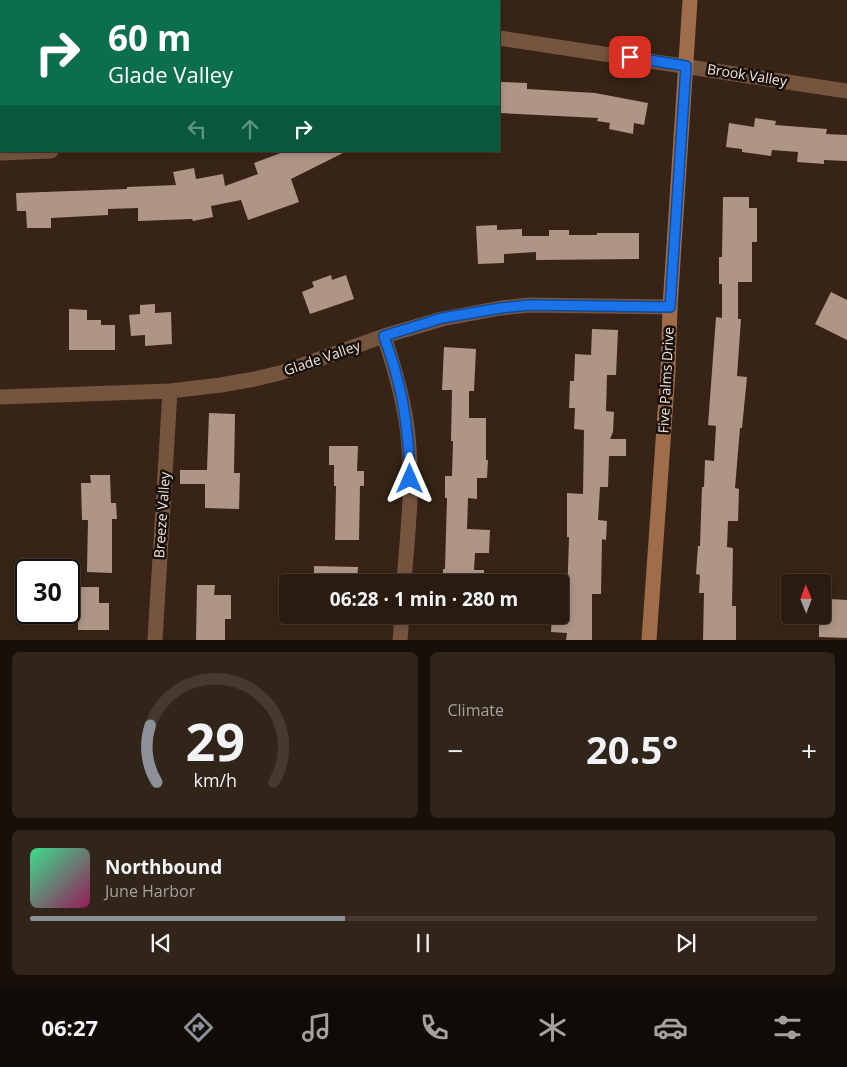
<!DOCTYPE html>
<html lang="en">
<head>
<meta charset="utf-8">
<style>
  body { margin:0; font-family:"Open Sans",sans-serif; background:#312419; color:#f1f3f6; height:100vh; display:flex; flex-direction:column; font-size:19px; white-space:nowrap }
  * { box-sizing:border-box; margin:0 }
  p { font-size:16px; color:#a5a19f }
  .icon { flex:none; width:28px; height:28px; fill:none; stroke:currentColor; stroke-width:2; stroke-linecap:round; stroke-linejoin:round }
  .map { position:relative; height:640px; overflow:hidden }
  .drawer { display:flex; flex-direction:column; gap:12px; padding:12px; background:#170f09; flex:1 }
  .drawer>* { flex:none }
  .guide { position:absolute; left:0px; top:0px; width:500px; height:152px; box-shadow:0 2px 8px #0003,0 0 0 1px #453930; background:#0b6e4f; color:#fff; overflow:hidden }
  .needle { width:32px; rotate:359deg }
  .controls { position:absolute; left:781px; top:574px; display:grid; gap:10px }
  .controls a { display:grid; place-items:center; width:50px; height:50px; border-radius:5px; background:#291b10; box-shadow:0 2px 8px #0003,0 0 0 1px #453930; font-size:25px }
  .speed { position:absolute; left:15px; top:559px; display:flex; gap:10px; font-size:25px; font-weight:700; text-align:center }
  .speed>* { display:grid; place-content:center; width:65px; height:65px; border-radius:50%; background:#291b10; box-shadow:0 2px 8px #0003,0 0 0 1px #453930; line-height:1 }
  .speed .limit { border:2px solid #111; border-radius:8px; background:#fff; color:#111 }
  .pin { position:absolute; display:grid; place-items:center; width:42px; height:42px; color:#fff; margin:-21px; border-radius:10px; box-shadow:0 2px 8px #0006 }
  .me { position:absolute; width:55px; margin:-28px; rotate:0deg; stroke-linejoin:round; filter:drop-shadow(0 0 4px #0008) }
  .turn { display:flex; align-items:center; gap:18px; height:105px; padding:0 25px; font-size:22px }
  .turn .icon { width:65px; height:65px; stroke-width:2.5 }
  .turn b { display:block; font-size:35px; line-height:42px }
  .lanes { display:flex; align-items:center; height:48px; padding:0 25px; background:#0003; justify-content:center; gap:25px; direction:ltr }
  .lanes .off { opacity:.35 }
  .big { font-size:38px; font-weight:700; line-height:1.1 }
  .drawer .card { flex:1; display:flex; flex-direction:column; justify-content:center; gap:8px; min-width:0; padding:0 18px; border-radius:8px; background:#312419 }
  .drawer .dial { align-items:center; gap:0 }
  .dial svg { height:130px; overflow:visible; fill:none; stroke:#453930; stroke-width:7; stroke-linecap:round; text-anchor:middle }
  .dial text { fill:#f1f3f6; stroke:none }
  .song { display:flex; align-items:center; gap:15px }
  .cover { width:60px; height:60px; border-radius:8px; background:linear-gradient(135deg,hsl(150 70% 55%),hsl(330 70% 35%)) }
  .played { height:5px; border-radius:2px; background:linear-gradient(90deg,#8c9099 40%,#453930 40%) }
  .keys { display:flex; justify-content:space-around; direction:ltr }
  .heat { display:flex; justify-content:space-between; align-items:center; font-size:28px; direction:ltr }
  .drawer .tiles { flex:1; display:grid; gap:12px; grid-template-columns:1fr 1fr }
  .card:last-child { grid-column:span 2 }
  .trip { position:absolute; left:279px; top:574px; width:290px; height:50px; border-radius:5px; background:#291b10; box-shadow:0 2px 8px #0003,0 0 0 1px #453930; font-weight:700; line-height:50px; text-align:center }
  .menu { display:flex; height:80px; justify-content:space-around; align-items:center; background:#100b06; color:#a5a19f }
  .menu .icon { width:35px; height:35px }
  .menu .selected { color:#8c9099 }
  .menu b { font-size:22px; color:#f1f3f6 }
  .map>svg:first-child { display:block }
</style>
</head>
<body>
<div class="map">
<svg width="847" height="640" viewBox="0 0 847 640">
  <rect width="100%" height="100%" fill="#372416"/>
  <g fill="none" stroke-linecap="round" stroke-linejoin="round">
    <path stroke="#1e0700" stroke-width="5" d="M131,1L163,0
      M0,6H1"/>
  </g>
  <path fill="#ae9585" d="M500,82L527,83V89L595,93L648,103L644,125L634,123L633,134L609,129L610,123L597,121L598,118L499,113V91H500Z
    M755,118L776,121L775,125L827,129L826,134L847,135V161L824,160V164L797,162L798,152L772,150L771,156L742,152V149L726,147L729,123L754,127Z
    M286,151H347L291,179L299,202L248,220L241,200L211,206L213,217L193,221L192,219L138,221V208L108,209V215L51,218V228H27L26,211H17L16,193L127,189V187L176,185L173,172L194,168L196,179L223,174L225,186L258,174L254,163Z
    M723,197H749V208H757V242H752V282H738V319H741L737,376L747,377L742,428H740L735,488L739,489L738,521H728L727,547L733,548L732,606H736V640H703L704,593H699L700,575L696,574L698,546H700L702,487H704L705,460L714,461L716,426L708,425L716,317L722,318V284H719V257H722Z
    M497,225V230L522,229V236H549V230H569V235H597V233H639V259L536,260V252L504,254V263L478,264L476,226Z
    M331,275L332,280L346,275L354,299L310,314L302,292L314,287L312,282Z
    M831,292L847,300V340L815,324Z
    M155,304V313L171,312L172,344L145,346V335L131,336L129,315L140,314V305Z
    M69,309L87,310V320H101V325H115V350H69Z
    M592,329L618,330L616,375H607L606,411L614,412L613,432L610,439H626V456H609L608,487H600L598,520L607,521L606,540L602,539L601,594H592V640H566L567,633L551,632L552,615H560V601L567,602L569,537H567V493L583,494L584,430L574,429L575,408H569L570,381H574L575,354L591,355Z
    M444,347L476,349L474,391H469V418H486V460H488L487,478H477V499L468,498L467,529L490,530L489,553H475L474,570H484V582H443V569H445L447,498H445V476H452L453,441H451L452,390H442Z
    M209,413L235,414L234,473H240L239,509L205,508V484H180V470H207Z
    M329,446H358L357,471H364V486H360L359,540H335L336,486H334V465H329Z
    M90,475H110L111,503H116L117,519H112V573L87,572L88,520H82L81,483H91Z
    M314,566L358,567L357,582H314Z
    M197,585H215L214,595H231V619H225V640H196Z
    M78,587H99V603H109V630H78Z
    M829,599L847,600V638L819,637V615H822V607L829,608Z"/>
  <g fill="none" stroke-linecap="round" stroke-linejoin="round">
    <path stroke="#76553f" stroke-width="15" d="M353,0L357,1
      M499,38L847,91
      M0,153L51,151
      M384,336C396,373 407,410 409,448C413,493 407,538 404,582
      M0,397L170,391L221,385L255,379L280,373L384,336L442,319L501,308L530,305L670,307
      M155,640L170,391
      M400,640L402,615"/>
    <path stroke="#a06d4a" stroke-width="15" d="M649,640L668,371L670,307L690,0"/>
  </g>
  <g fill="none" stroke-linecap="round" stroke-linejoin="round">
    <g stroke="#114b97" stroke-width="12">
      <path id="route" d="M410,479C409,443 406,408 396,374C393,361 388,349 384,336L442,318L501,308L530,305L670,307L686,66L630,57"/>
    </g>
    <use href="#route" stroke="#1a73e8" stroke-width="9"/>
  </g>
  <g text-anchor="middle" stroke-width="5" stroke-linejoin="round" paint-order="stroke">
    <g font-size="14" fill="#f2e4db" stroke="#180f09">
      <text transform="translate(747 75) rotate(9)" y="5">Brook Valley</text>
      <text transform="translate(322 358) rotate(-19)" y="5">Glade Valley</text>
      <text transform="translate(666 380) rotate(-87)" y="5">Five Palms Drive</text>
      <text transform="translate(162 515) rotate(-86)" y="5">Breeze Valley</text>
    </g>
  </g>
</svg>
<div class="controls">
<a><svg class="needle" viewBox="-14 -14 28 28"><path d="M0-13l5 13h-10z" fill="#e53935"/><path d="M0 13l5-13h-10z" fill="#a5a19f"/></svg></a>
</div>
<div class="speed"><div class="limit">30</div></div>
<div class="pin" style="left:630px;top:57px;background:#d93025"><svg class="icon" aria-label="arrive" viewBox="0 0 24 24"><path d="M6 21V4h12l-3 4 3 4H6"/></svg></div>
<svg class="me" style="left:410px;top:479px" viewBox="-20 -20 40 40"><path d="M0-17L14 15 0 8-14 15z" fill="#1a73e8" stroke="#fff" stroke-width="4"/></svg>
<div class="trip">06:28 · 1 min · 280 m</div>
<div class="guide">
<div class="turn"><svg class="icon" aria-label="right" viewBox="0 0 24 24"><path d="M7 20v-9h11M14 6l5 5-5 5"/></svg><div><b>60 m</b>Glade Valley</div></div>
<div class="lanes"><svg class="icon off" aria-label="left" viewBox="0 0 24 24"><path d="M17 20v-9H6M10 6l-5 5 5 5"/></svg><svg class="icon off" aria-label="ahead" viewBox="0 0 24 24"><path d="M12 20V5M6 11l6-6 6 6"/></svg><svg class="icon" aria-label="right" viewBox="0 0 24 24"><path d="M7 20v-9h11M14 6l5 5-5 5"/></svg></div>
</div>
</div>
<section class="drawer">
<div class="tiles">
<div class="card dial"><svg viewBox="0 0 100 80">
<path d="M14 69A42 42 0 1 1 86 69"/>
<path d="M14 69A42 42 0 0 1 10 34" stroke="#8c9099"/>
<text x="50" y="56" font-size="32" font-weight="700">29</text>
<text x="50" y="72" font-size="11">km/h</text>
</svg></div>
<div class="card"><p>Climate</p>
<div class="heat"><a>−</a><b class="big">20.5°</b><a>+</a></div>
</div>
<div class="card">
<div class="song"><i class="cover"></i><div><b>Northbound</b><p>June Harbor</p></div></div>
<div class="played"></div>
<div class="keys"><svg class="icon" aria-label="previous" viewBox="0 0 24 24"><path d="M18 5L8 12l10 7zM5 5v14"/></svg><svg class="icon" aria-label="pause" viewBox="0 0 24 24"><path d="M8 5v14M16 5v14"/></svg><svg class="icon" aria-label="next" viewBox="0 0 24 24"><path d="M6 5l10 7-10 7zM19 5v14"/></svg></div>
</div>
</div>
</section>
<nav class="menu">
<b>06:27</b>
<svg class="icon selected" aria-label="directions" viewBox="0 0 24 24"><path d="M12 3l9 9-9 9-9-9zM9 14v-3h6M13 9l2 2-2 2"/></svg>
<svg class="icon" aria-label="music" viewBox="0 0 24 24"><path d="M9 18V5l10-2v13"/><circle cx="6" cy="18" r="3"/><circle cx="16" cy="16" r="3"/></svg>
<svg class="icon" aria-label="phone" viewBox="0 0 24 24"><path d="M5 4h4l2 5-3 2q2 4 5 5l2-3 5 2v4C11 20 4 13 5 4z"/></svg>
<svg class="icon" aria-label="climate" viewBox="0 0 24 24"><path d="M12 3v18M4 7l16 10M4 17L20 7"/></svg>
<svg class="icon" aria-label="car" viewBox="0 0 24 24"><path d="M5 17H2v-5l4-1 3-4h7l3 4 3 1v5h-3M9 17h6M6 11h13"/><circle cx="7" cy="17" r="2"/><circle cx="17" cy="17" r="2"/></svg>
<svg class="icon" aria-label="filters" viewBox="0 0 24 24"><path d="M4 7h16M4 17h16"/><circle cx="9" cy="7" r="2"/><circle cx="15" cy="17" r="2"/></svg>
</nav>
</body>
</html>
